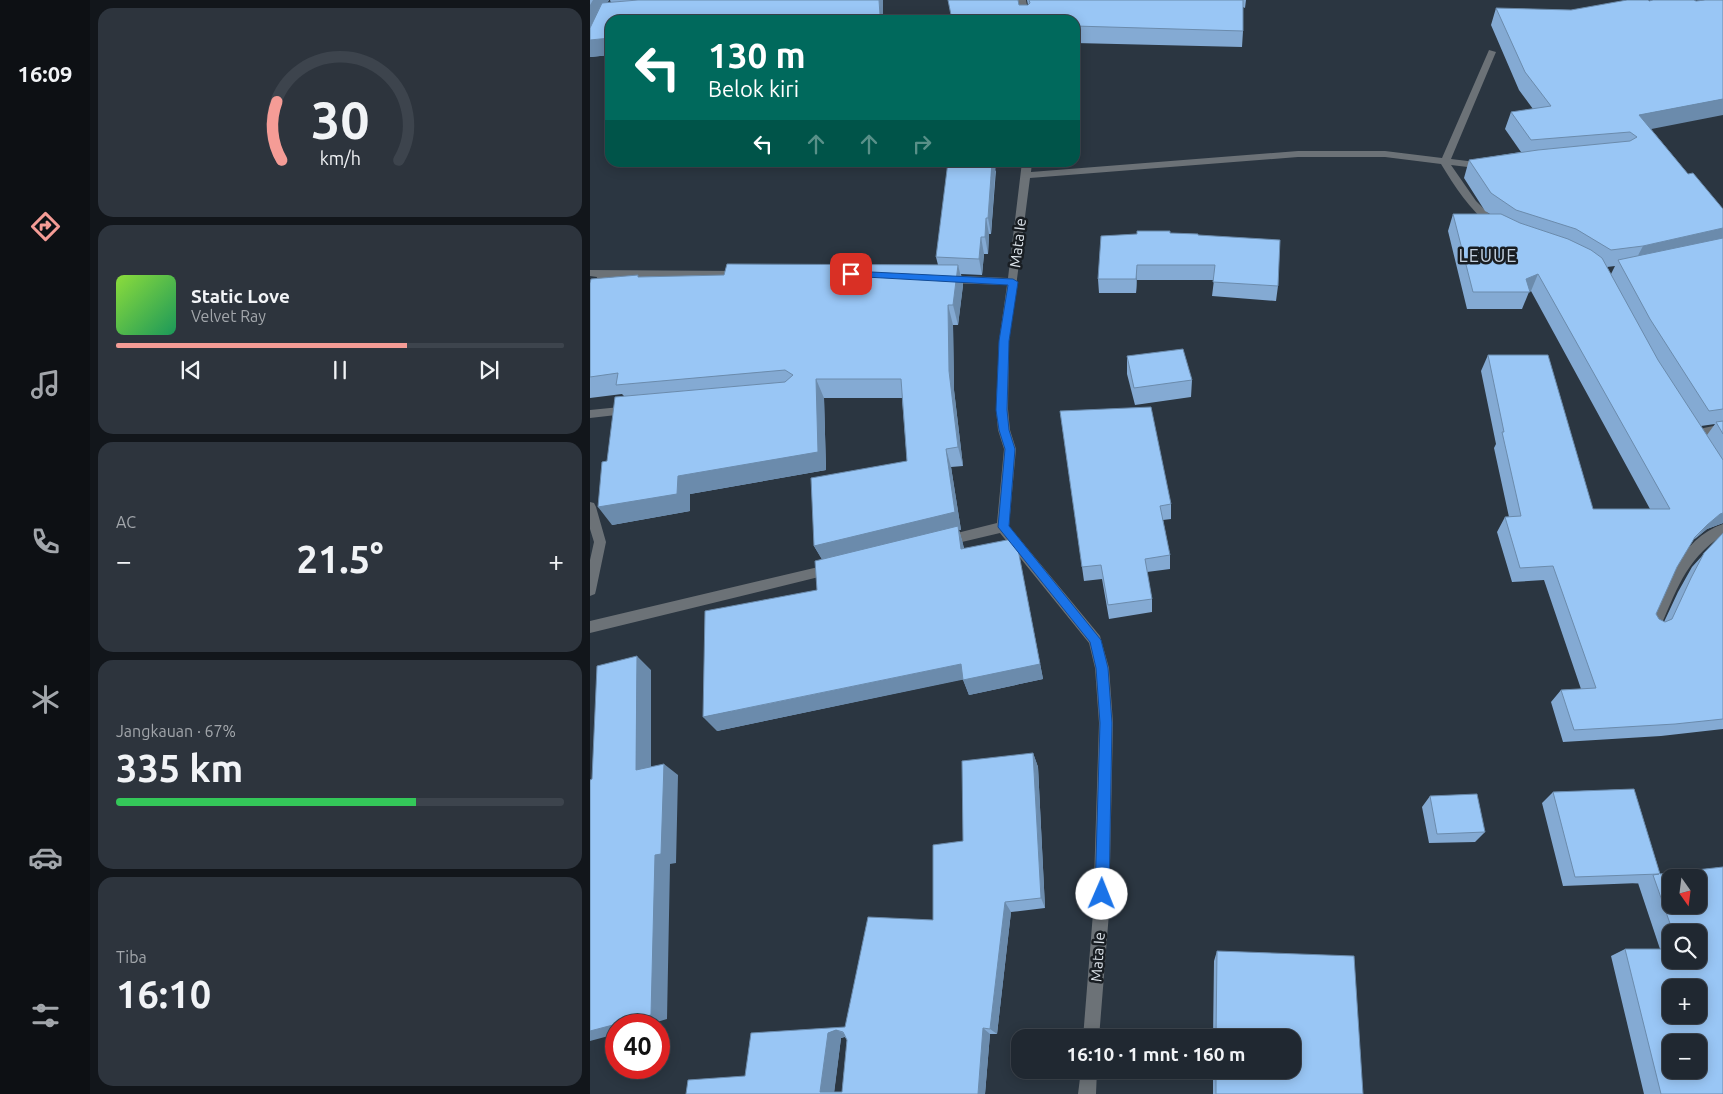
<!DOCTYPE html>
<html lang="id">
<head>
<meta charset="utf-8">
<style>
  body { margin:0; font-family:Ubuntu,sans-serif; background:#2d343d; color:#f1f3f6; height:100vh; display:flex; flex-direction:column; font-size:19px; white-space:nowrap }
  * { box-sizing:border-box; margin:0 }
  p { font-size:16px; color:#a2a6ab }
  .icon { flex:none; width:28px; height:28px; fill:none; stroke:currentColor; stroke-width:2; stroke-linecap:round; stroke-linejoin:round }
  .map { position:relative; flex:1; overflow:hidden }
  .panel { display:flex; flex-direction:column; gap:8px; padding:8px; background:#12161b; width:500px }
  .panel>* { flex:none }
  .top-card { position:absolute; left:15px; top:15px; width:475px; height:152px; border-radius:15px; box-shadow:0 2px 12px #0003,0 0 0 1px #3d444d; background:#00695c; color:#fff; overflow:hidden }
  .needle { width:32px; rotate:166deg }
  .fabs { position:absolute; left:1072px; top:869px; display:grid; gap:10px }
  .fabs a { display:grid; place-items:center; width:45px; height:45px; border-radius:10px; background:#202831; box-shadow:0 2px 12px #0003,0 0 0 1px #3d444d; font-size:25px }
  .speed { position:absolute; left:15px; top:1014px; display:flex; gap:10px; font-size:25px; font-weight:700; text-align:center }
  .speed>* { display:grid; place-content:center; width:65px; height:65px; border-radius:50%; background:#202831; box-shadow:0 2px 12px #0003,0 0 0 1px #3d444d; line-height:1 }
  .speed .limit { border:8px solid #d22; background:#fff; color:#111 }
  .pin { position:absolute; display:grid; place-items:center; width:42px; height:42px; color:#fff; margin:-21px; border-radius:10px; box-shadow:0 2px 8px #0006 }
  .me { position:absolute; width:55px; margin:-28px; rotate:1deg; stroke-linejoin:round; filter:drop-shadow(0 0 4px #0008) }
  .turn { display:flex; align-items:center; gap:18px; height:105px; padding:0 20px; font-size:22px }
  .turn .icon { width:65px; height:65px; stroke-width:2.5 }
  .turn b { display:block; font-size:35px; line-height:42px }
  .lanes { display:flex; align-items:center; height:48px; padding:0 20px; background:#0003; justify-content:center; gap:25px; direction:ltr }
  .lanes .off { opacity:.35 }
  .big { font-size:38px; font-weight:600; line-height:1.1 }
  .panel .card { flex:1; display:flex; flex-direction:column; justify-content:center; gap:8px; min-width:0; padding:0 18px; border-radius:15px; background:#2d343d }
  .panel .dial { align-items:center; gap:0 }
  .dial svg { height:130px; overflow:visible; fill:none; stroke:#3d444d; stroke-width:7; stroke-linecap:round; text-anchor:middle }
  .dial text { fill:#f1f3f6; stroke:none }
  .song { display:flex; align-items:center; gap:15px }
  .cover { width:60px; height:60px; border-radius:8px; background:linear-gradient(135deg,hsl(90 70% 55%),hsl(150 70% 35%)) }
  .played { height:5px; border-radius:2px; background:linear-gradient(90deg,#f59c96 65%,#3d444d 65%) }
  .keys { display:flex; justify-content:space-around; direction:ltr }
  .heat { display:flex; justify-content:space-between; align-items:center; font-size:28px; direction:ltr }
  .charge { height:8px; border-radius:4px; background:linear-gradient(90deg,#34c759 67%,#3d444d 0) }
  .trip { position:absolute; left:421px; top:1029px; width:290px; height:50px; border-radius:15px; background:#202831; box-shadow:0 2px 12px #0003,0 0 0 1px #3d444d; font-weight:600; line-height:50px; text-align:center }
  main { display:flex; flex:1; min-height:0 }
  .tab-bar { display:flex; flex-direction:column; width:90px; justify-content:space-around; align-items:center; background:#0d1014; color:#a2a6ab }
  .tab-bar .icon { width:35px; height:35px }
  .tab-bar .current { color:#f59c96 }
  .tab-bar b { font-size:22px; color:#f1f3f6 }
  .map>svg:first-child { display:block }
</style>
</head>
<body>
<main>
<nav class="tab-bar">
<b>16:09</b>
<svg class="icon current" aria-label="directions" viewBox="0 0 24 24"><path d="M12 3l9 9-9 9-9-9zM9 14v-3h6M13 9l2 2-2 2"/></svg>
<svg class="icon" aria-label="music" viewBox="0 0 24 24"><path d="M9 18V5l10-2v13"/><circle cx="6" cy="18" r="3"/><circle cx="16" cy="16" r="3"/></svg>
<svg class="icon" aria-label="phone" viewBox="0 0 24 24"><path d="M5 4h4l2 5-3 2q2 4 5 5l2-3 5 2v4C11 20 4 13 5 4z"/></svg>
<svg class="icon" aria-label="climate" viewBox="0 0 24 24"><path d="M12 3v18M4 7l16 10M4 17L20 7"/></svg>
<svg class="icon" aria-label="car" viewBox="0 0 24 24"><path d="M5 17H2v-5l4-1 3-4h7l3 4 3 1v5h-3M9 17h6M6 11h13"/><circle cx="7" cy="17" r="2"/><circle cx="17" cy="17" r="2"/></svg>
<svg class="icon" aria-label="filters" viewBox="0 0 24 24"><path d="M4 7h16M4 17h16"/><circle cx="9" cy="7" r="2"/><circle cx="15" cy="17" r="2"/></svg>
</nav>
<section class="panel">
<div class="card dial"><svg viewBox="0 0 100 80">
<path d="M14 69A42 42 0 1 1 86 69"/>
<path d="M14 69A42 42 0 0 1 11 33" stroke="#f59c96"/>
<text x="50" y="56" font-size="32" font-weight="700">30</text>
<text x="50" y="72" font-size="11">km/h</text>
</svg></div>
<div class="card">
<div class="song"><i class="cover"></i><div><b>Static Love</b><p>Velvet Ray</p></div></div>
<div class="played"></div>
<div class="keys"><svg class="icon" aria-label="previous" viewBox="0 0 24 24"><path d="M18 5L8 12l10 7zM5 5v14"/></svg><svg class="icon" aria-label="pause" viewBox="0 0 24 24"><path d="M8 5v14M16 5v14"/></svg><svg class="icon" aria-label="next" viewBox="0 0 24 24"><path d="M6 5l10 7-10 7zM19 5v14"/></svg></div>
</div>
<div class="card"><p>AC</p>
<div class="heat"><a>−</a><b class="big">21.5°</b><a>+</a></div>
</div>
<div class="card"><p>Jangkauan · 67%</p><b class="big">335 km</b><div class="charge"></div></div>
<div class="card"><p>Tiba</p><b class="big">16:10</b></div>
</section>
<div class="map">
<svg width="1133" height="1094" viewBox="0 0 1133 1094">
  <rect width="100%" height="100%" fill="#2b3641"/>
  <g fill="none" stroke-linecap="round" stroke-linejoin="round">
    <path fill="#6c7277" fill-rule="evenodd" d="M428,0H436L440,20H432Z
      M899,50L906,52L861,159L894,163L899,166L894,169L861,165L886,201L907,222V226H901C879,209 865,187 851,164L795,157H708L440,178L419,341L418,409L420,430L426,449L419,526L510,636L519,668L523,723L519,913L509,1038H493L503,913L509,723L505,668L499,643L410,533L355,546L351,545L349,541L351,537L407,523L414,449L408,430L406,409L409,341L417,285L355,283L350,279L355,275L418,278L432,162H442L441,172L708,151H795L852,158Z
      M0,270L151,271L156,274L151,277H17L5,327L0,331V306L7,277L0,276Z
      M40,406L44,407L46,410L44,413L0,418V410Z
      M1133,424V432L1104,438L1098,434L1104,430Z
      M0,502L4,503L6,507L16,542L6,590L5,594L0,596V560L4,542L0,529Z
      M1133,524V535C1094,560 1086,593 1068,632L1063,634L1058,632L1056,628C1071,590 1091,538 1133,524Z
      M241,564L245,565L247,569L245,573L241,574L0,633V621Z
      M491,1070H507L506,1094H488Z"/>
  </g>
  <path fill="#84aad3" fill-rule="evenodd" d="M0,0H19L17,3H21L20,0H293V20H20V55L0,57Z
    M437,0H656L655,8L653,7V31L652,47L485,43V20L429,5H438Z
    M906,8L1061,129L1098,174L1133,209V523L1117,529L1103,540L1087,567L1066,614L1069,619L1074,622L1088,592L1102,567L1133,533V729L1071,736L973,742L961,702L971,690L991,689L954,580L922,582L907,532L915,517H919L904,448L906,444L891,371L898,355L1003,509H1060L941,291L939,292L932,309H877L858,231L863,214H900L895,211L874,178L879,160L931,152L915,129L921,112L943,109L929,90L901,25ZM1025,266L1021,274L1017,267ZM1125,424L1117,435L1111,426Z
    M406,170L401,234H399L398,254H394L392,275L371,274L373,285L368,325H363L364,390L373,466L361,467L371,530H369L374,548L430,561L453,679L379,695L373,679L127,731L227,590L232,559L224,546L317,461L312,398H234L236,470L100,494V511L22,525L17,461L34,396L32,394L0,398V283L50,277L134,275L348,265L346,257Z
    M580,233L608,235L688,286L686,301L622,296L624,280H547L546,293H509L508,279Z
    M537,356L602,380L601,397L545,405L537,374Z
    M470,411L581,504V519L573,520L580,555V569L557,572L562,599V612L519,619L512,579L494,581Z
    M443,753L448,767L455,908L421,912L407,1034H400L395,1094H96L155,1076L255,1027L343,920L373,841ZM255,1037L257,1040L252,1092H244L251,1038Z
    M1044,789L1070,874L1133,867V1094H1054L1021,956L1035,949H1070L1048,883H1049L973,886L952,803L963,792ZM1081,878H1109V905H1081ZM1081,932H1109V960H1081ZM1081,988H1109V1015H1081ZM1081,1042H1109V1070H1081Z
    M840,796L895,832L885,842L839,843L832,807Z
    M627,951L773,1094H623V1070H702V1038H623L624,961Z"/>
  <path fill="#6b8bac" d="M3,0H19L0,37V5Z
    M289,0H293V20H291L290,15Z
    M20,38V55L0,57V40Z
    M1133,99V115L1041,133L1049,115Z
    M402,162H406L401,234L398,218Z
    M396,218L399,234L398,254L395,237Z
    M1133,228V242L1044,263L1053,246Z
    M391,237L394,254L392,275L389,259Z
    M368,265L373,285L368,325L363,305Z
    M547,265V280L546,293V279Z
    M948,274L941,291L938,292L936,279Z
    M358,305L363,325L364,390L373,466L368,447L359,371Z
    M226,379L234,398L236,470L100,494V511L22,525L8,507L88,476Z
    M356,449L361,467L371,530H369L373,544L376,566L234,563L224,546Z
    M1133,513V523L1117,529L1104,540L1117,525L1130,514Z
    M427,544L453,679L379,695L373,680Z
    M47,656L61,670V781L46,770Z
    M371,664L376,679L127,731L113,717Z
    M443,753L448,767L455,908L451,898Z
    M74,764L88,775L86,863L80,864L77,1019L57,1025H26V1034L0,1041V1031L65,855Z
    M415,902L421,912L407,1034L400,1029Z
    M393,1028L400,1034L395,1094H388Z
    M246,1030L258,1035L251,1038L244,1094L230,1092L238,1033Z"/>
  <path fill="#99c6f5" stroke="#6b8bac" fill-rule="evenodd" d="M48,0H289L290,15L224,20H20V38L0,40V28L12,3Z
    M358,0H428L429,5H438L440,3L439,0H653V31L485,26V20H362Z
    M1037,0H1058L1059,1L1063,0H1104L1106,1L1115,0H1133V99L1049,115L1098,174L1103,173L1133,209V228L1053,246L1021,250L986,229L926,210L901,193L879,160L948,150L1040,141L1047,137L1040,132L941,140L921,112L961,106L935,72L906,8L981,10Z
    M358,162H402L398,218H396L395,237H391L389,259L346,257Z
    M863,214H911L930,223L978,239L1001,250L1012,258L1068,360L1133,460V513L1130,514L1117,525L1105,537L1087,567L1066,614L1069,619L1075,622L1082,619L1101,578L1114,553L1133,533V719L1085,724L984,730L971,690L1006,688L963,566L930,568L915,517L931,516L912,432H914L898,355H958L1003,509H1080L948,274L936,279L940,292H883Z
    M547,231H580V233L608,234V235L690,240L688,286L623,282L625,265H547L546,279H508L511,236L547,234Z
    M1133,238V409L1119,411L1060,319L1028,260Z
    M137,264L368,265L363,305H358L359,371L368,447L356,449L365,512L224,546L221,478L317,461L311,379H226L228,452L88,476L87,494L8,507L12,462L17,461L25,397L195,382L203,375L195,370L26,385L28,373L0,377V283L1,279L48,275V277L134,275Z
    M593,349L602,380L544,388L537,356Z
    M561,407L581,504L570,506L580,555L555,559L562,599L518,605L511,565L492,567L470,411Z
    M1133,421V434L1126,422Z
    M368,526L371,549L422,539L427,544L450,664L373,680L371,664L113,717L115,611L227,590L225,561Z
    M47,656L46,770L74,764L71,854L65,855L61,1015L0,1031V780L2,779L7,666Z
    M443,753L451,898L415,902L400,1029L393,1028L388,1094H96L98,1080L155,1076L161,1033L255,1027L278,917L343,920V845L373,841L372,761ZM246,1030L253,1032L257,1040L252,1092H230L238,1033Z
    M1044,789L1070,874L1133,867V1094H1071L1035,949H1081V960H1109V932H1083L1063,875L1069,874L985,877L963,792ZM1081,878H1109V905H1081ZM1081,988H1109V1015H1081ZM1081,1042H1109V1070H1081Z
    M887,794L895,832L847,834L840,796Z
    M627,951L764,956L773,1094H626V1070H702V1038H626Z"/>
  <path fill="#1a73e8" stroke="#114b97" d="M261,271L423,279L428,282L419,341L417,410L419,430L425,449L419,526L511,640L518,668L522,723L519,894L517,899L512,901L507,899L505,894L510,723L506,668L500,642L408,527L415,449L409,430L406,410L409,341L418,285L258,276L256,274Z"/>
  <g text-anchor="middle" stroke-width="5" stroke-linejoin="round" paint-order="stroke">
    <g font-size="15" fill="#dce3ea" stroke="#181d22">
      <text transform="translate(428 243) rotate(-83)" y="5">Mata Ie</text>
      <text transform="translate(508 957) rotate(-86)" y="5">Mata Ie</text>
    </g>
    <g font-size="18" letter-spacing="1" fill="#c3d0df" stroke="#181d22">
      <text x="898" y="262">LEUUE</text>
    </g>
  </g>
</svg>
<div class="fabs">
<a><svg class="needle" viewBox="-14 -14 28 28"><path d="M0-13l5 13h-10z" fill="#e53935"/><path d="M0 13l5-13h-10z" fill="#a2a6ab"/></svg></a>
<a><svg class="icon" aria-label="search" viewBox="0 0 24 24"><circle cx="10" cy="10" r="6"/><path d="M15 15l6 6"/></svg></a>
<a>+</a>
<a>−</a>
</div>
<div class="speed"><div class="limit">40</div></div>
<div class="pin" style="left:261px;top:274px;background:#d93025"><svg class="icon" aria-label="arrive" viewBox="0 0 24 24"><path d="M6 21V4h12l-3 4 3 4H6"/></svg></div>
<svg class="me" style="left:512px;top:894px" viewBox="-20 -20 40 40"><circle r="19" fill="#fff"/><path d="M0-13L10 11 0 6-10 11z" fill="#1a73e8"/></svg>
<div class="trip">16:10 · 1 mnt · 160 m</div>
<div class="top-card">
<div class="turn"><svg class="icon" aria-label="left" viewBox="0 0 24 24"><path d="M17 20v-9H6M10 6l-5 5 5 5"/></svg><div><b>130 m</b>Belok kiri</div></div>
<div class="lanes"><svg class="icon" aria-label="left" viewBox="0 0 24 24"><path d="M17 20v-9H6M10 6l-5 5 5 5"/></svg><svg class="icon off" aria-label="ahead" viewBox="0 0 24 24"><path d="M12 20V5M6 11l6-6 6 6"/></svg><svg class="icon off" aria-label="ahead" viewBox="0 0 24 24"><path d="M12 20V5M6 11l6-6 6 6"/></svg><svg class="icon off" aria-label="right" viewBox="0 0 24 24"><path d="M7 20v-9h11M14 6l5 5-5 5"/></svg></div>
</div>
</div>
</main>
</body>
</html>
